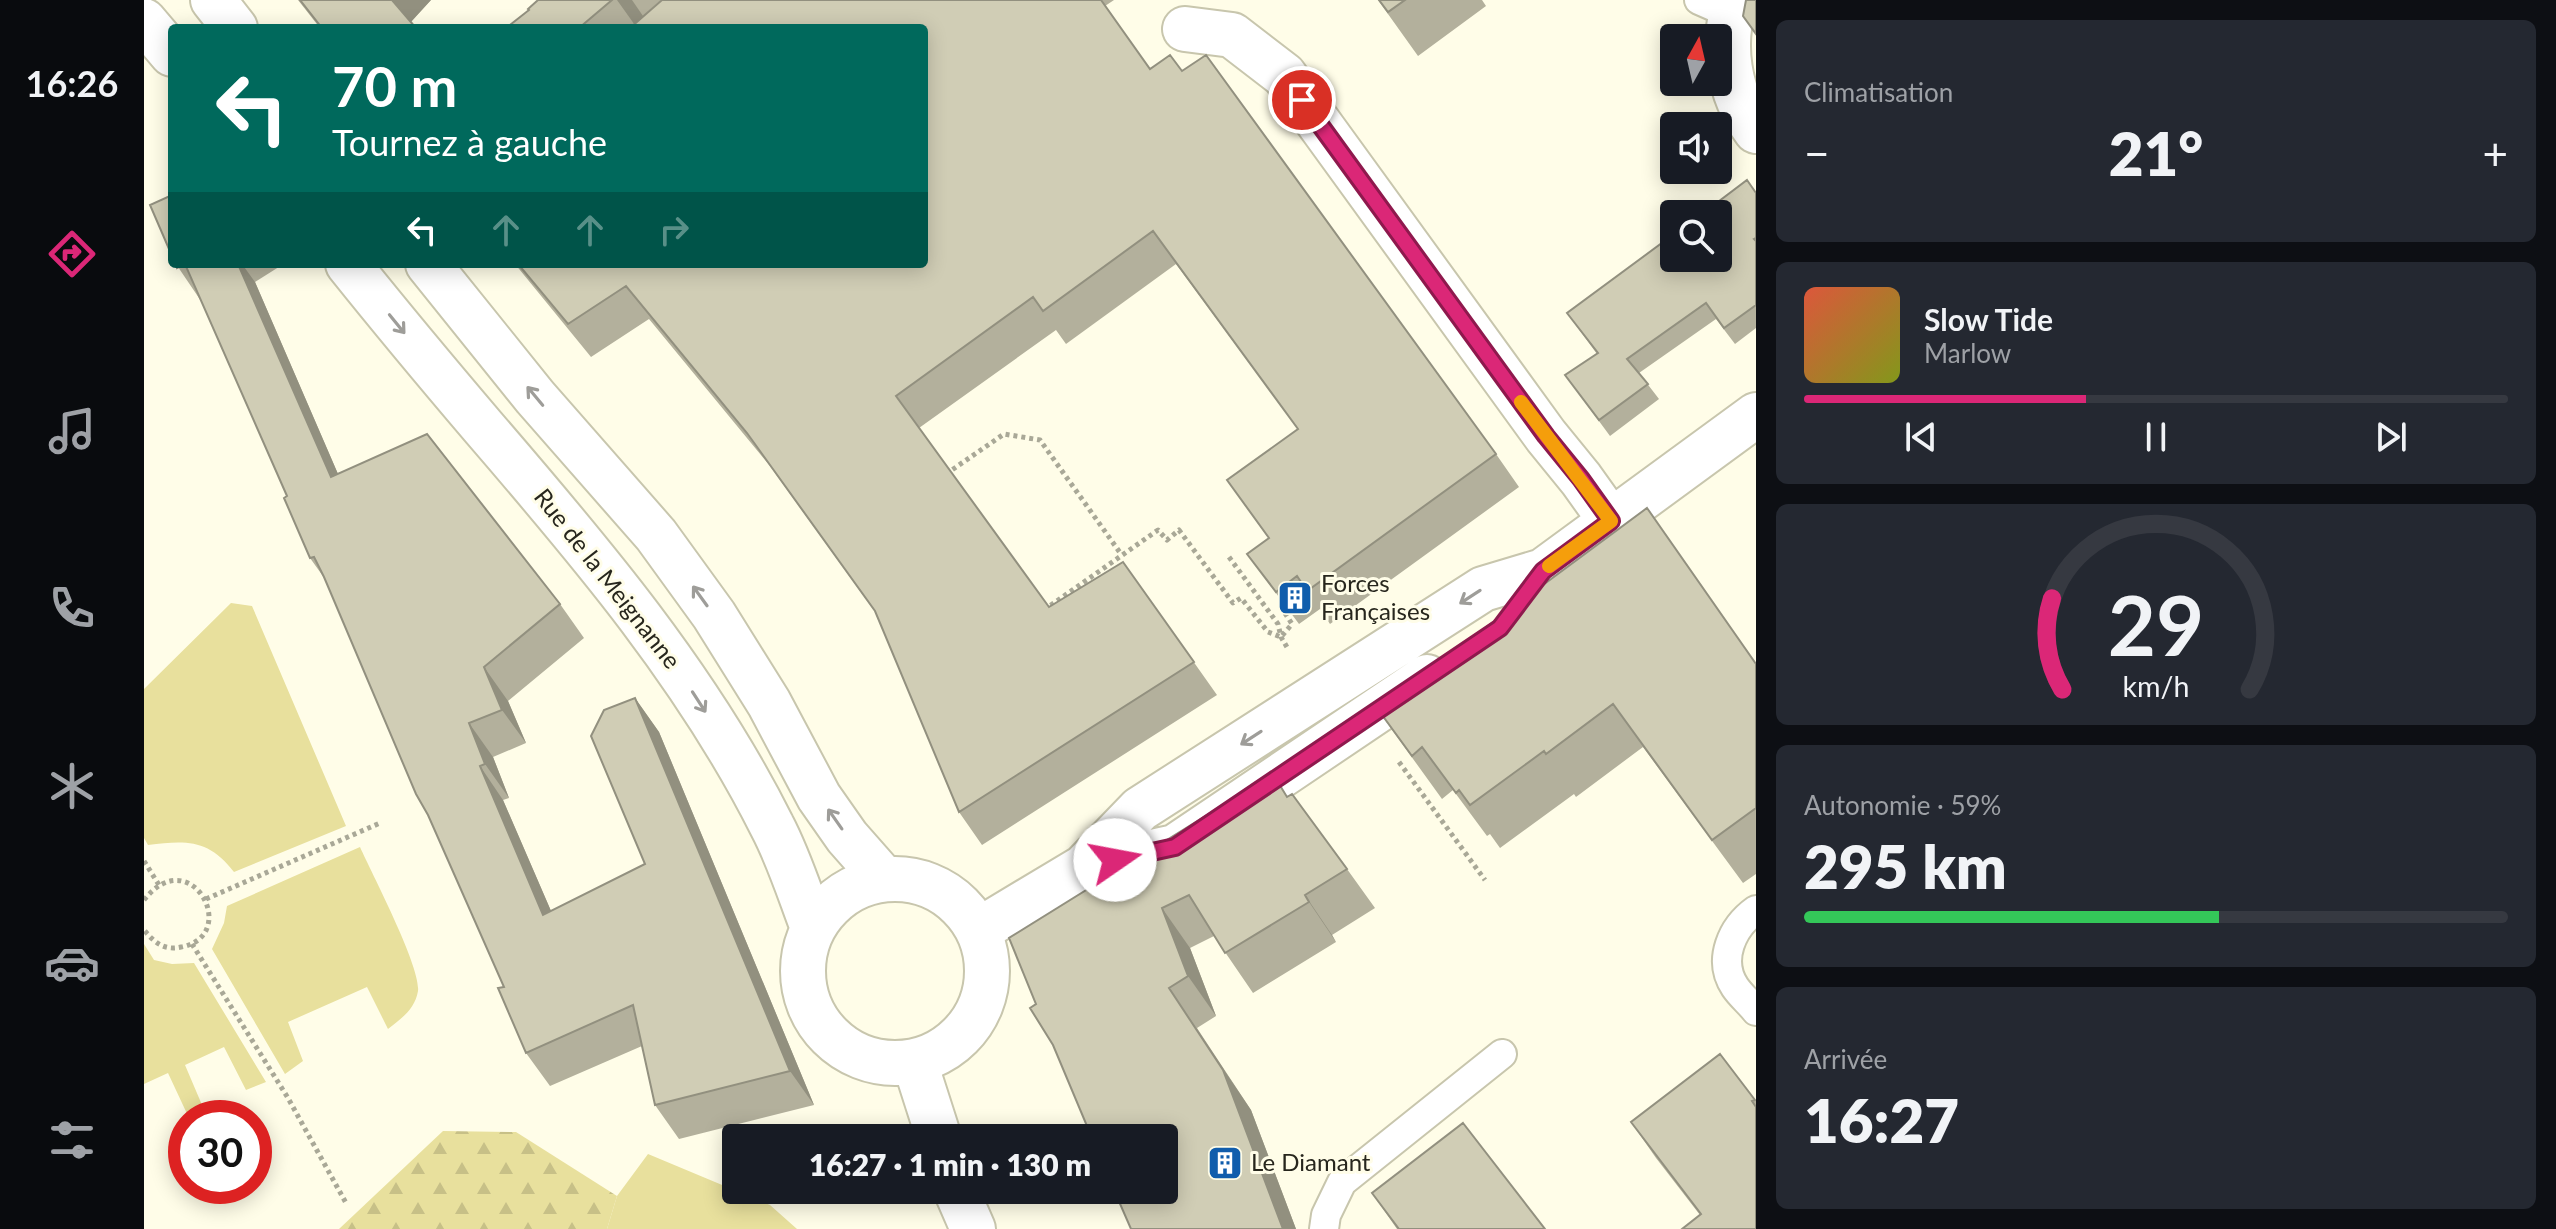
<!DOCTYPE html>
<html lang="fr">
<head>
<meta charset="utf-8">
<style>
  body { margin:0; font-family:Lato,sans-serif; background:#242831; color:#f1f3f6; height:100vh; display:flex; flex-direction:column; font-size:30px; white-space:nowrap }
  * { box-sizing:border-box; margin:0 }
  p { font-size:26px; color:#9ea1a6 }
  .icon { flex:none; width:44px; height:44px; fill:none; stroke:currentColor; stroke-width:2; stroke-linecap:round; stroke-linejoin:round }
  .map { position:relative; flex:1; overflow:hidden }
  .drawer { display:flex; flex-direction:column; gap:20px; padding:20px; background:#0d0f14; width:800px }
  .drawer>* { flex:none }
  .guide { position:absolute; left:24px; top:24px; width:760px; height:244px; border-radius:8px; box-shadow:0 4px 20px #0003; background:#00695c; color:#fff; overflow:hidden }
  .needle { width:52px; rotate:8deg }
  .controls { position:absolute; left:1516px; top:24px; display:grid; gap:16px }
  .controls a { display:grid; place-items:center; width:72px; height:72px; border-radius:8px; background:#171b24; box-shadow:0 4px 20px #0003; font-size:40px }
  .speed { position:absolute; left:24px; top:1100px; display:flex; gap:16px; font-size:40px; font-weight:700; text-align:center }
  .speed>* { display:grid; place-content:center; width:104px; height:104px; border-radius:50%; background:#171b24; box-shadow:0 4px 20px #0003; line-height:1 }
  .speed .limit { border:12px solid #d22; background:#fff; color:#111 }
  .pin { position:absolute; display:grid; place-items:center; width:68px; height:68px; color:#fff; margin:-34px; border:4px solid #fff; border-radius:50%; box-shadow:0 2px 8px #0007 }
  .me { position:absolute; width:88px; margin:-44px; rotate:78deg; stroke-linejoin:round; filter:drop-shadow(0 0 6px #0008) }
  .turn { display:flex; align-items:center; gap:28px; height:168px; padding:0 32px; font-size:36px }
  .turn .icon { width:104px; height:104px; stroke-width:2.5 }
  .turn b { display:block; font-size:56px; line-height:68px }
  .lanes { display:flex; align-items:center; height:76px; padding:0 32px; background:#0003; justify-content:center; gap:40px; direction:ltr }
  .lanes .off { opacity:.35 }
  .big { font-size:60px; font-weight:800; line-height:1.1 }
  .drawer .tile { flex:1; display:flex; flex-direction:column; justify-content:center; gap:12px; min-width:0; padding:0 28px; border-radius:12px; background:#242831 }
  .drawer .dial { align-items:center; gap:0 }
  .dial svg { height:208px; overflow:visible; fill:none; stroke:#363941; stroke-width:7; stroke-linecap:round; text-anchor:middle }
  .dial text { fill:#f1f3f6; stroke:none }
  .song { display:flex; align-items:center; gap:24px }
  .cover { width:96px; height:96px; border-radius:12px; background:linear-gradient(135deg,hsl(10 70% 55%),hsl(70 70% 35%)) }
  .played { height:8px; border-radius:4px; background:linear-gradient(90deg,#db2777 40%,#363941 40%) }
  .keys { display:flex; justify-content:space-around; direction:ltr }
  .heat { display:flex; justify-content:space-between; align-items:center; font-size:44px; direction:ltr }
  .charge { height:12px; border-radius:6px; background:linear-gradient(90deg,#34c759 59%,#363941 0) }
  .trip { position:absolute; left:578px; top:1124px; width:456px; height:80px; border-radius:8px; background:#171b24; box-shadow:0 4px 20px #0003; font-weight:800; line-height:80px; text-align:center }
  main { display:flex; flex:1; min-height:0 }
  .tabs { display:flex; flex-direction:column; width:144px; justify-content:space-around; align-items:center; background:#090b0e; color:#9ea1a6 }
  .tabs .icon { width:56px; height:56px }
  .tabs .active { color:#db2777 }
  .tabs b { font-size:36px; color:#f1f3f6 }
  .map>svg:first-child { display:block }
</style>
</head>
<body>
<main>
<nav class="tabs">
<b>16:26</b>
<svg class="icon active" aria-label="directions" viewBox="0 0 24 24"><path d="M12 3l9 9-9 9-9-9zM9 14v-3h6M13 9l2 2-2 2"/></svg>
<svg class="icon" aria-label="music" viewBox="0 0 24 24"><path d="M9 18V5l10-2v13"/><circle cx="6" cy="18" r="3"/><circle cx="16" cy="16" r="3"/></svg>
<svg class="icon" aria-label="phone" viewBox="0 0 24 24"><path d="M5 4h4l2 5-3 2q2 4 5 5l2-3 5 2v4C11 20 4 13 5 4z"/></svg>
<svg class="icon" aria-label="climate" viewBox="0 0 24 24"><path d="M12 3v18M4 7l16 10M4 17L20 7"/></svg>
<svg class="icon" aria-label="car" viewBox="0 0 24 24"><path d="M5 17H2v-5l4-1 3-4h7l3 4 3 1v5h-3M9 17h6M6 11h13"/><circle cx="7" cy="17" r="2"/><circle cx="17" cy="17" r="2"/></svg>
<svg class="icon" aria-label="filters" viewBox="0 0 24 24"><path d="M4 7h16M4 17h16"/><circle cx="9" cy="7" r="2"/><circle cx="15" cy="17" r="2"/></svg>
</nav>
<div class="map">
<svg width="1612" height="1229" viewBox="0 0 1612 1229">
  <defs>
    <pattern id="forest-firs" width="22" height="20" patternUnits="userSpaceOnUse" patternTransform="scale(2)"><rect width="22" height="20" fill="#e8e09d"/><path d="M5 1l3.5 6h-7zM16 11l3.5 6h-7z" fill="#c7c087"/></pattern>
  </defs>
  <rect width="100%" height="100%" fill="#fffde8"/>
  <path fill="#e8e09d" d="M87,603L108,606L202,826L90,872C65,839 42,840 4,845L0,838V689Z
    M216,847C228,874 277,967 274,991C271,1009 258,1018 244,1029L223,987L144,1022L159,1061L141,1074L68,949L80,923L83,906Z
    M0,944L10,960L28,964L50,963L122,1082L102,1090L80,1047L41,1065L61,1112L45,1118L24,1073L0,1084Z
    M504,1154L626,1205L653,1229H463L473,1196Z"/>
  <path fill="url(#forest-firs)" d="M299,1131L372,1132L473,1196L463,1229H195Z"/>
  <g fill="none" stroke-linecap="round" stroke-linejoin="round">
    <g stroke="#c8c6ad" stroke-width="32">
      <path id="service" d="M1555,0L1587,14
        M1612,910C1588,927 1573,960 1591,987C1597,996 1606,1003 1612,1011
        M1180,1229L1182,1215L1198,1182L1358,1054"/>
    </g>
    <g stroke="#c8c6ad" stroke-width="48">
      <path id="minor" d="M1591,0C1577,45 1584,93 1612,131
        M1041,29L1088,35L1140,75L1402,436L1437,479L1467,521
        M940,867L1031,847L1283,677
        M835,930L940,867L996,809L1339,589L1399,571L1612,415"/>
    </g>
    <g stroke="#c8c6ad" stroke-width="48">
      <path id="secondary" d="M69,0L91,28
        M0,21L28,54
        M204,264C248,319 294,374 340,428C447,552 554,678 628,826C645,858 656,894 669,928
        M284,264L391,397L512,535L570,615L625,703L675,797L703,837L740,879
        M659 971a92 92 0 1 1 184 0a92 92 0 1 1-184 0Z
        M771,1063L795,1138
        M812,1190L829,1229"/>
    </g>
    <path stroke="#a9a897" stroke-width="5" stroke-dasharray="4 4" stroke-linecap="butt" d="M802,474L860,434L896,440L977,554
      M1085,557L1134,624L1137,637L1144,649
      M900,610L1014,530L1023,540L1035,530L1089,603L1097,598L1124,632L1137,637L1148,624L1139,610
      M1255,762L1341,880
      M0,861L15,885
      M62,899L236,823
      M0,900C47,840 98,936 37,947C20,951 10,942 0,930
      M48,944L144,1098L202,1203"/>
    <use href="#service" stroke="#fff" stroke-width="28"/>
    <use href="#minor" stroke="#fff" stroke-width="44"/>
    <use href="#secondary" stroke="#fff" stroke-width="44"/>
  </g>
  <path fill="#b3b09c" d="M154,0H287L267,22L272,28H176Z
    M394,0H517L499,16L518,0H970L961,6L1006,69L1038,71L1352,454L1375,487L1186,624L1176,609L1155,624L1103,554L1125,539L1083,480L1154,429L1032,264L922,344L912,330L775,428L905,607L979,562L1073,695L838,845L815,812L732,613L626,466L505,319L447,357L371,264H780V28H362L385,11Z
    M1234,0H1338L1342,6L1274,56Z
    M1612,193V328L1591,344L1572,319L1495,373L1515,399L1466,436L1421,375L1453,354L1423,313Z
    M32,264H137L138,265L111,282L194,474L416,604L440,638L364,701L382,743L349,757L365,798L359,800L407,911L501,864L491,698L515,732L670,1105L535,1139L511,1105L498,1046L406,1086L382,1053L360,987L181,579L166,558L143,496L57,301Z
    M1612,664V874L1599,883L1499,747L1432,797L1430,794L1356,848L1346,834L1343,836L1309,790L1298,799L1233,709Z
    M1144,796L1203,869L1231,908L1188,935L1192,942L1109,993L1070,936L1046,948L1072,1016L1053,1028L1107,1110L1152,1229H987L909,1045L886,1008Z
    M1576,1054L1612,1101V1229L1556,1215L1512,1158L1487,1122Z
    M1228,1193L1401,1229H1253Z"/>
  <path fill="#92907f" d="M247,0H287L264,25Z
    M473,0H488L499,16L493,28Z
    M94,264H98L111,282L210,511L187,477Z
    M340,667L364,701L382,743L358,710Z
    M491,698L515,732L670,1105L646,1071Z
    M325,723L349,757L365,798L341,764Z
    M336,766L359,800L423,948L399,915Z
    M1161,895L1188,935L1192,942L1165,902Z
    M1018,908L1046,948L1072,1016L1044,976Z
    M1025,988L1107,1110L1152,1229H1139Z"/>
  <path fill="#d0cdb5" stroke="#92907f" stroke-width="2" d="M156,0H248L272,28H178Z
    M394,0H468L435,28H362L385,10L384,9Z
    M518,0H957L1006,69L1026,55L1038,71L1062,55L1352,454L1163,591L1153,576L1132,592L1103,554L1125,538L1083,480L1154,429L1009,231L899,311L889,297L752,396L905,607L979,562L1050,662L815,812L731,611L603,433L482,286L424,324L374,264H780V28H486Z
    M1235,0H1261L1244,12Z
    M1602,0H1612V34L1599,16Z
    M1603,180L1612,193V238L1610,239L1612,241V305L1580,328L1562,303L1483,359L1504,384L1455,420L1421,375L1454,353L1423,313L1530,234V258H1574V214H1558Z
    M28,195V256L6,205Z
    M32,264H94L187,477L283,434L416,604L340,667L358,710L325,723L341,764L336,766L399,915L501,864L447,736L460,710L491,698L646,1071L511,1105L489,1005L382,1053L354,988L360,987L284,815L272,794L180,577L170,557L166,558L140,498L143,496L41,264L33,268Z
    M1503,508L1612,664V808L1568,840L1469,704L1402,754L1400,751L1326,805L1315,790L1312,793L1278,747L1268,756L1233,708Z
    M1129,774L1143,797L1148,794L1203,869L1161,895L1165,902L1081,953L1045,895L1018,908L1044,976L1025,988L1079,1070L1139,1229H987L970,1190H1020V1138H948L909,1045L886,1008L892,1004L865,938Z
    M1576,1054L1611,1100L1608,1101L1612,1107V1229H1538L1557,1214L1487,1122Z
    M1319,1123L1401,1229H1255L1228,1193Z"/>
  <defs><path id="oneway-shaft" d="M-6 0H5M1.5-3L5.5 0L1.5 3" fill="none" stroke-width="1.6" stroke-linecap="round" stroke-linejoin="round" transform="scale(2)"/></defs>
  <g stroke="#9e9d99">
    <use href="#oneway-shaft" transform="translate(253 324) rotate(51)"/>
    <use href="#oneway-shaft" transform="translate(391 396) rotate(-130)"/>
    <use href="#oneway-shaft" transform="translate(556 596) rotate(-126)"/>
    <use href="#oneway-shaft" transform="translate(1326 597) rotate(147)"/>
    <use href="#oneway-shaft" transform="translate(555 702) rotate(57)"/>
    <use href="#oneway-shaft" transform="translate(1107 738) rotate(147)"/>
    <use href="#oneway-shaft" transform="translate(691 819) rotate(-125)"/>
  </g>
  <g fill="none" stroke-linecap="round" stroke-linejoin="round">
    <g stroke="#8e194d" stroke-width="20">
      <path id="route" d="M971,860L1031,847L1356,628L1399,571L1467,521L1437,479L1402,436L1158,100"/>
    </g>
    <use href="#route" stroke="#db2777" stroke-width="14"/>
    <path stroke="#f59e0b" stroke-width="14" d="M1377,402L1467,521L1405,566"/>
  </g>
  <defs>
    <g id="building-square" transform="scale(1.8)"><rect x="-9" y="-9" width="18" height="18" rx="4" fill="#105dac" stroke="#fffde8"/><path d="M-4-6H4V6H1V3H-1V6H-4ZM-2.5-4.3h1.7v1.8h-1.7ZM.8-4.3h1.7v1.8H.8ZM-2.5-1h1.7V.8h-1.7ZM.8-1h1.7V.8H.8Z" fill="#fff"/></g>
  </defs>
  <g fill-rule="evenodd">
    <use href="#building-square" x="1151" y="598"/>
    <use href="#building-square" x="1081" y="1163"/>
  </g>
  <g text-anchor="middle" stroke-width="6" stroke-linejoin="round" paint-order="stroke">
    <g font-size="24" fill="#27261d" stroke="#fffde8">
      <text transform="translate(463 579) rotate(52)" y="8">Rue de la Meignanne</text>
    </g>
    <g font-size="24" fill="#27261d" stroke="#fffde8" text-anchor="start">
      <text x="1177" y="592">Forces<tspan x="1177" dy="28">Françaises</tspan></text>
      <text x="1107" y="1171">Le Diamant</text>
    </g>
  </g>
</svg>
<div class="controls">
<a><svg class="needle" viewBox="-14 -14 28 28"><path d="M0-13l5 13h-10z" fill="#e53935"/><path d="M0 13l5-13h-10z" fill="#9ea1a6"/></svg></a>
<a><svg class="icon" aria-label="sound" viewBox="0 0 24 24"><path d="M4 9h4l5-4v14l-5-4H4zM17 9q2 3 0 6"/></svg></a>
<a><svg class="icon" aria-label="search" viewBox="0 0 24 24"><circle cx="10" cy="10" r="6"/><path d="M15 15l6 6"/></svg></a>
</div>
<div class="speed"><div class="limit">30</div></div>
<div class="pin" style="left:1158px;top:100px;background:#d93025"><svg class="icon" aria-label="arrive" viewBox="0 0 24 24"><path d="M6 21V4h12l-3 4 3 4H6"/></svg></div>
<svg class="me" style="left:971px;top:860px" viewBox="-20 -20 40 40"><circle r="19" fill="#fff"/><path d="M0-13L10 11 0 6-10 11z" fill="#db2777"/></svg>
<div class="trip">16:27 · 1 min · 130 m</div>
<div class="guide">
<div class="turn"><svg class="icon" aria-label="left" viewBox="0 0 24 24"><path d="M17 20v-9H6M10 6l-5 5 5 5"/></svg><div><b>70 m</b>Tournez à gauche</div></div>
<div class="lanes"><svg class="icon" aria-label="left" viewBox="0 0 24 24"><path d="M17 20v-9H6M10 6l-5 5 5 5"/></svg><svg class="icon off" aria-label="ahead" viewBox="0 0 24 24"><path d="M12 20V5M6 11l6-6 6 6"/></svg><svg class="icon off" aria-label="ahead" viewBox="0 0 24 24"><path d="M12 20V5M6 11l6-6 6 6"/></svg><svg class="icon off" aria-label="right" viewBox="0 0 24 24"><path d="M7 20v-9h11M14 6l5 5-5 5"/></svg></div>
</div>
</div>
<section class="drawer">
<div class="tile"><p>Climatisation</p>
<div class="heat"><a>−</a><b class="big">21°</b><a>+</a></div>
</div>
<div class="tile">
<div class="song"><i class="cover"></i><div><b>Slow Tide</b><p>Marlow</p></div></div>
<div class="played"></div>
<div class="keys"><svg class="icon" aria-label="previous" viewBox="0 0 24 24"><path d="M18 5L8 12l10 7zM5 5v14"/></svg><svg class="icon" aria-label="pause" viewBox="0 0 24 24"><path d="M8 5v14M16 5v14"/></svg><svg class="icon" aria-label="next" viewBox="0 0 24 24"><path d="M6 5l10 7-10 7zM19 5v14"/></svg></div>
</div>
<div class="tile dial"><svg viewBox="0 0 100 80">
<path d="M14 69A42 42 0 1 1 86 69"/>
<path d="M14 69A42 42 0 0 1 10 34" stroke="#db2777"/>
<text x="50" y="56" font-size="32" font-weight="700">29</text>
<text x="50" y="72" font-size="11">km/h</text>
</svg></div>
<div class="tile"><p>Autonomie · 59%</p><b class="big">295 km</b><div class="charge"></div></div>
<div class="tile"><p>Arrivée</p><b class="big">16:27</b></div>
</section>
</main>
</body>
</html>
